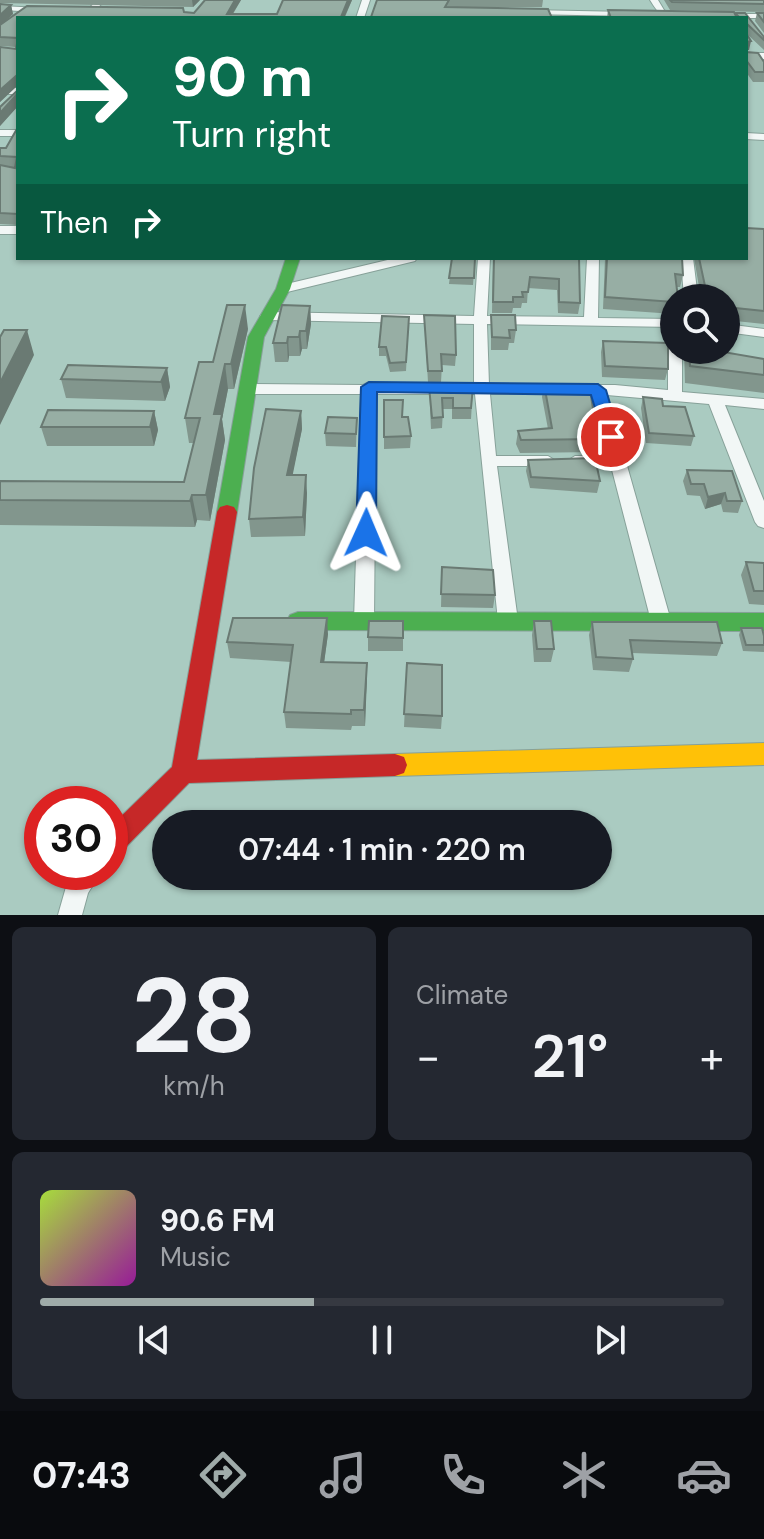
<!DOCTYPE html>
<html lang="en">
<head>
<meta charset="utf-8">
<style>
  body { margin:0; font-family:"DM Sans",sans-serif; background:#242831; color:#f1f3f6; height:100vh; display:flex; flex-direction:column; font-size:30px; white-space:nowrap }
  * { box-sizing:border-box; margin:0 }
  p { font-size:26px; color:#9ea1a6 }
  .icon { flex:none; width:44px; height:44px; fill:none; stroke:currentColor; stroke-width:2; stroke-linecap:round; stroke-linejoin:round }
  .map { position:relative; height:915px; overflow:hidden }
  .sheet { display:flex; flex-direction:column; gap:12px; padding:12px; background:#0d0f14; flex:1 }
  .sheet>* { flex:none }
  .hud { position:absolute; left:16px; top:16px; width:732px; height:244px; border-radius:0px; box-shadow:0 2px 6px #0004; background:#0b6e4f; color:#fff; overflow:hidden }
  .tools { position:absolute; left:660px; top:284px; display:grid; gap:16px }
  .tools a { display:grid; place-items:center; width:80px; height:80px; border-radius:50%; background:#171b24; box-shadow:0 2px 6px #0004; font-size:40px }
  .speed { position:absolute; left:24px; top:786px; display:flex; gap:16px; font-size:40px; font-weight:700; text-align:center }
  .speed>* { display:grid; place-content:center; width:104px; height:104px; border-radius:50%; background:#171b24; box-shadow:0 2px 6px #0004; line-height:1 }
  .speed .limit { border:12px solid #d22; background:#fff; color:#111 }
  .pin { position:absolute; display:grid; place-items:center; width:68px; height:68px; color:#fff; margin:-34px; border:4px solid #fff; border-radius:50%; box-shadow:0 2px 8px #0007 }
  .me { position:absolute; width:88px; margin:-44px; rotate:1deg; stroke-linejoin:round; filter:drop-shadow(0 0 6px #0008) }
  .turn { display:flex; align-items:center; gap:28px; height:168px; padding:0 24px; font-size:36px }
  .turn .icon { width:104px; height:104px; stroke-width:2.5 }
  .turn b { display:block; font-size:56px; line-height:68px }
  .then { display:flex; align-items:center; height:76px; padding:0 24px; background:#0003; gap:16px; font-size:30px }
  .big { font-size:60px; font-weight:600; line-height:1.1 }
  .sheet .card { flex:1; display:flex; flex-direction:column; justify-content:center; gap:12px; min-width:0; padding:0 28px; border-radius:12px; background:#242831 }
  .sheet .dial { align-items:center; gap:0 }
  .dial b { font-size:104px; line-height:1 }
  .song { display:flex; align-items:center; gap:24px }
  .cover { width:96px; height:96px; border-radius:12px; background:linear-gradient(135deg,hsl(80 70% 55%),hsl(300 70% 35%)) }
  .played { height:8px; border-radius:4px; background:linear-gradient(90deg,#9faba9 40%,#363941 40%) }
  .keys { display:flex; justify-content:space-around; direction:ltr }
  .heat { display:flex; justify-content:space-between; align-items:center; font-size:44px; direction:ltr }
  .sheet .tiles { flex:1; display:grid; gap:12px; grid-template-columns:1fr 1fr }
  .card:last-child { grid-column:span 2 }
  .trip { position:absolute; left:152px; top:810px; width:460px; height:80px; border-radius:40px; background:#171b24; box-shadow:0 2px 6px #0004; font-weight:600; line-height:80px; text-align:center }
  .tabs { display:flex; height:128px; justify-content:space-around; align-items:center; background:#090b0e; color:#9ea1a6 }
  .tabs .icon { width:56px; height:56px }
  .tabs .on { color:#9faba9 }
  .tabs b { font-size:36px; color:#f1f3f6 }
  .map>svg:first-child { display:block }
</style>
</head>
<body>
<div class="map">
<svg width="764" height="915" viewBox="0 0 764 915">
  <rect width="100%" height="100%" fill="#aacbc1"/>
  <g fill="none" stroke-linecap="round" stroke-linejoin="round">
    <g stroke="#87a199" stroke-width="2">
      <path id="street" d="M97,0H105L88,18H80Z
        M362,0H370L364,18H356Z
        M650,0H658L664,10L677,18C662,18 658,13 650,0Z
        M0,6L42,8L46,10L42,12L0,10Z
        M528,10L628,12L632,14L628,16L525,14Z
        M728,14H764V18H725Z
        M746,53H764V59H746Z
        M0,88H18V94H0Z
        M0,130H18V136H0Z
        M746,133L764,134V140L746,139Z
        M0,226H18V234H0Z
        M396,258H417L415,261L283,293L277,289L278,286Z
        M478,258H490L487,316L584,317L587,258H599L598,318L674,319V327L487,324L489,385H615L668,390V350L674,346V350H682V392L764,399V409L725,405L764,501V528L758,526L755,522L709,404L607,395L671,621L668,626L661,629L654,626L651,621L611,466H575L567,461L575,456H608L592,394H490L496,456H548L556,461L548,466H497L518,621L515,626L508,629L501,626L498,621L475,394H376L374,621L371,626L364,629L357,626L354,621L361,394H247L240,389L247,384L363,385L369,382L375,385H474V324L267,320L260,316L267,312L474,316Z
        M681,258H693L698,298H684Z
        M726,324L764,329V337L726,332Z
        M74,872H101L88,893L82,915H58L66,887Z"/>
    </g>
    <g stroke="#87a199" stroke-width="2">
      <path id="fast" d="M286,258H300L290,289L264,337L237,512L234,517H220L217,512L248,337L276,289Z
        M298,612L764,613V631L298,630L290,627L287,621L290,615Z"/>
    </g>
    <g stroke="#87a199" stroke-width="2">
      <path id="slow" d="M764,743V765L395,776L386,773L383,765L386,757L395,754Z"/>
    </g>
    <g stroke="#87a199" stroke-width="2">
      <path id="jam" d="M227,505L234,507L237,512L197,760L395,754L404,757L407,765L404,773L395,776L189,783L119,854L110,858V827L172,767L217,512L220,507Z"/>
    </g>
    <use href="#street" fill="#f2f7f6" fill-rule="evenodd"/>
    <use href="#fast" fill="#4caf50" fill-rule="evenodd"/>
    <use href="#slow" fill="#ffc107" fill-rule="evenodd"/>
    <use href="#jam" fill="#c62828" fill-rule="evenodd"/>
  </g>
  <path fill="#82968d" d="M0,0H200L193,7L0,3Z
    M205,0H241L233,14H277L283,0H352L345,17H371L377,0H543L542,7H450L548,9L552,18H18V106L0,126V107L18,90L17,86L0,102V47L16,49V47L0,46V4L11,5L13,14L3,23L27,6L183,8L184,12L194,13Z
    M664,0H764V12L670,10Z
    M608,10L745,13L764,37V50L746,33V18H607Z
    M757,13H764V33L755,21Z
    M746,33L749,50H746V52L764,62V82H753L746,72Z
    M18,127V225L0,224V148H6Z
    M764,229V324L726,320V298H701L694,258H746Z
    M452,258H475L473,285L449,284Z
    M493,258H579L580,303L578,314L558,313L557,290L528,288L527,303H522L521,308H513L512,313H492Z
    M605,258H682L683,275L680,287H677L674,298V314L603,309Z
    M310,306L311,324L307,349H302L300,356H289L288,362H275L273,343Z
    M424,315L456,355L455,366L442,365L441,382H428Z
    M491,315L516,330L514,343H509L508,350H491Z
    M409,317L406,371L390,372L386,356H379V347Z
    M248,329L234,389H228L222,419L225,440L210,521L197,520L195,527L0,525V481L184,482L194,443H189L185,418L213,362Z
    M603,341L668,369L665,380L602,377L601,352Z
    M684,350H723V352L764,359V393L685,383Z
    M167,368L170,387L165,401L66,398L61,379Z
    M544,384L598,439L596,452L520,453L516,444L518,431L548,429L542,397Z
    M429,386H473L471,419H452V409H443L442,428L431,429Z
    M643,397L663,406L694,436L691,446L646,443L641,408Z
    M384,400L403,417L411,436L410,448L384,449Z
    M154,411L158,430L154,446H47L41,427Z
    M301,411L302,429L292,475L307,493L305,536L251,537L249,519Z
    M357,418L356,447L326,446L325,433Z
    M528,460L600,481L597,493L530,488L526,471Z
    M687,470L742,501L738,513L723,512L721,504L705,509L700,496L687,495L683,481Z
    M746,562L764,563V605L749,604L741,575Z
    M442,567L495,595L493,608L441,607Z
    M403,621V651H368V637Z
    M534,621L554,649L551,662H534L532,635Z
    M592,622L722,643L717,656L632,653L633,659L629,672L593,670L589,635Z
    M741,628L764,636V652L743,651L739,635Z
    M328,634L324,662L367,663L365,726H352L351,730L286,728L284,712L291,662L230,658L227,642Z
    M407,663L442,716L441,729L404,727Z"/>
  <path fill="#6a7a73" d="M192,0H200L193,7Z
    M235,0H241L230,18L227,14Z
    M348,0H352L344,18H341Z
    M11,5L13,14L0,26V15Z
    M751,41L749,50H746V42Z
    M16,76L18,85L0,102V90Z
    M18,93V106L0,126V113Z
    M245,305L248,329L234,389L231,364Z
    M310,306L311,324L307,349L306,331Z
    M27,330L34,355L0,425V383Z
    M300,331L302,349L300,356L299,337Z
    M288,337L289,356L288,362L287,343Z
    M225,364L228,389L222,419L225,440L210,521L206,495L214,414Z
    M167,368L170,387L165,401L161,382Z
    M154,411L158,430L154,446L150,427Z
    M301,411L302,429L289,493L287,475Z
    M306,475L307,493L305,536L303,517Z
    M725,493L721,504L705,509L708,497Z
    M192,495L197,520L195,527L190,501Z
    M327,618L328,634L322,678L321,662Z
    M367,663V679L365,726L364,710Z"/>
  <path fill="#97aea4" stroke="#6a7a73" stroke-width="2" d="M205,0H235L227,14H277L283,0H348L341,17H371L377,0H449L445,7L548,9L552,18H18V93L0,113V107L18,90L16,76L0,90V47L16,49L18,38L0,37V25L27,6L183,8L184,12L194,13Z
    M670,0H764V4L672,2Z
    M0,4L11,5L0,15Z
    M608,10L734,12L737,18H611Z
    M735,13H745L764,37V40L746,23V18H740Z
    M757,13H764V22Z
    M746,33L751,41L746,42V52L758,53L764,62V72H755L746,60Z
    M18,127V214L0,213V165L15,168L17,157L0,156V148H6Z
    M746,228L764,229V311L726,307V298H708V286H705L699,258H746Z
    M452,258H475L474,278H449Z
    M494,258H579L580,303L559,302V279L530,277L528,292H522L523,297H513V302H493Z
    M607,258H682L683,275L675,274L678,298H674V302L605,297Z
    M227,305H245L231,364H225L214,414H222L206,495H192L190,501L0,500V481L184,482L200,418H185L199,362H213Z
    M282,305L310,306L306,331H300L299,337H288L287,343H273Z
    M424,315L455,316L456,355L441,354L442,371H428Z
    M491,315H515L516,330H509L510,338L492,337Z
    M382,316L409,317L406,362L390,363L386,347H379Z
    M4,330H27L0,383V337Z
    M603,341L668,343V369L605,366Z
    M689,350H723V352L764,359V375L690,366Z
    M68,365L167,368L161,382L61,379Z
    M544,384H589L598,439L521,440L518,431L552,428Z
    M429,386H473L471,408H453V398H442L443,417L432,418Z
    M643,397L662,399L663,406L685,407L694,436L649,433Z
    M384,400H403L402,417H408L411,436L384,437Z
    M266,409L301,411L287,475H306L303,517L249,519L254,468Z
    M48,410L154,411L150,427H41Z
    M328,417L357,418L356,434L325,433Z
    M595,458L600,481L531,477L528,460Z
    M687,470L732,471L742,501H727L725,493L708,497L704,484H691Z
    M746,562L764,563V591H754Z
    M442,567L493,570L495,595L441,594Z
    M233,618H327L321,662L367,663L364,710H351V714L284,712L293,645L227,642Z
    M369,621H403V638L368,637Z
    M534,621H551L554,649H537Z
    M592,622H717L722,643L630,640L633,659L596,657Z
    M741,628H762L764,636V645H746Z
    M407,663L442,665V716L404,714Z"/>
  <path fill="#1a73e8" stroke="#114b97" stroke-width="2" d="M369,382L598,384L606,390L620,437L611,443L605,441L591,395L377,392L376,533L366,540L356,533L361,387Z"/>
</svg>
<div class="tools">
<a><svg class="icon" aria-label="search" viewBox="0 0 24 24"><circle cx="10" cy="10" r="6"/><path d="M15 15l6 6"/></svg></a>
</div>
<div class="speed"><div class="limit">30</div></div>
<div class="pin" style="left:611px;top:437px;background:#d93025"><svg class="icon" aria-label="arrive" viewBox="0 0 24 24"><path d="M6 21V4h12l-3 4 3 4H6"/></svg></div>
<svg class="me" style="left:366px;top:533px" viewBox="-20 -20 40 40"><path d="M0-17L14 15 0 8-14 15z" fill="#1a73e8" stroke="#fff" stroke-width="4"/></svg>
<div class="trip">07:44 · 1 min · 220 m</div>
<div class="hud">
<div class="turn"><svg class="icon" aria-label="right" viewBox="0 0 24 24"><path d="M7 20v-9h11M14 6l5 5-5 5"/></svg><div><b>90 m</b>Turn right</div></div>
<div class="then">Then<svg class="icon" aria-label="right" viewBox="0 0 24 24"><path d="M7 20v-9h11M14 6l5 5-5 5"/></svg></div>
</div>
</div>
<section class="sheet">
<div class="tiles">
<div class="card dial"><b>28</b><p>km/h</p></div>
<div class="card"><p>Climate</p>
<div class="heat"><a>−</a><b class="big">21°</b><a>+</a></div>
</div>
<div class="card">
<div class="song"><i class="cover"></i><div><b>90.6 FM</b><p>Music</p></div></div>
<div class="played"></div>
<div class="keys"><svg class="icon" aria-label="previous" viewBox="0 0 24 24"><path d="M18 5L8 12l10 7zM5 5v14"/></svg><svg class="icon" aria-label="pause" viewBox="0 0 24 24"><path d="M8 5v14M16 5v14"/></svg><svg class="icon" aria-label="next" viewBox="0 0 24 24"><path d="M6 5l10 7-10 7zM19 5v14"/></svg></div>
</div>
</div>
</section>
<nav class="tabs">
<b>07:43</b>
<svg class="icon on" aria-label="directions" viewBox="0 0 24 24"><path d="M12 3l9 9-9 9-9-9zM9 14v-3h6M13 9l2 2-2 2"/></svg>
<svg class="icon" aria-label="music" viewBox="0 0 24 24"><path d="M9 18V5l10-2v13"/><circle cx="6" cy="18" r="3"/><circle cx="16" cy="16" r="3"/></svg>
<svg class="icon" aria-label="phone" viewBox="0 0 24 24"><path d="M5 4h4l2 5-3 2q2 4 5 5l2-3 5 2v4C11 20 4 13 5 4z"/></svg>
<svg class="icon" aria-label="climate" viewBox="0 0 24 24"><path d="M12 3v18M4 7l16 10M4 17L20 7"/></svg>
<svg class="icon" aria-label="car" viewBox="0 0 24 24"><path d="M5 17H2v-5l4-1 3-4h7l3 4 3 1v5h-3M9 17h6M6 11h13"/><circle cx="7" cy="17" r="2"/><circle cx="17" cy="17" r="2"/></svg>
</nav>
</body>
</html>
